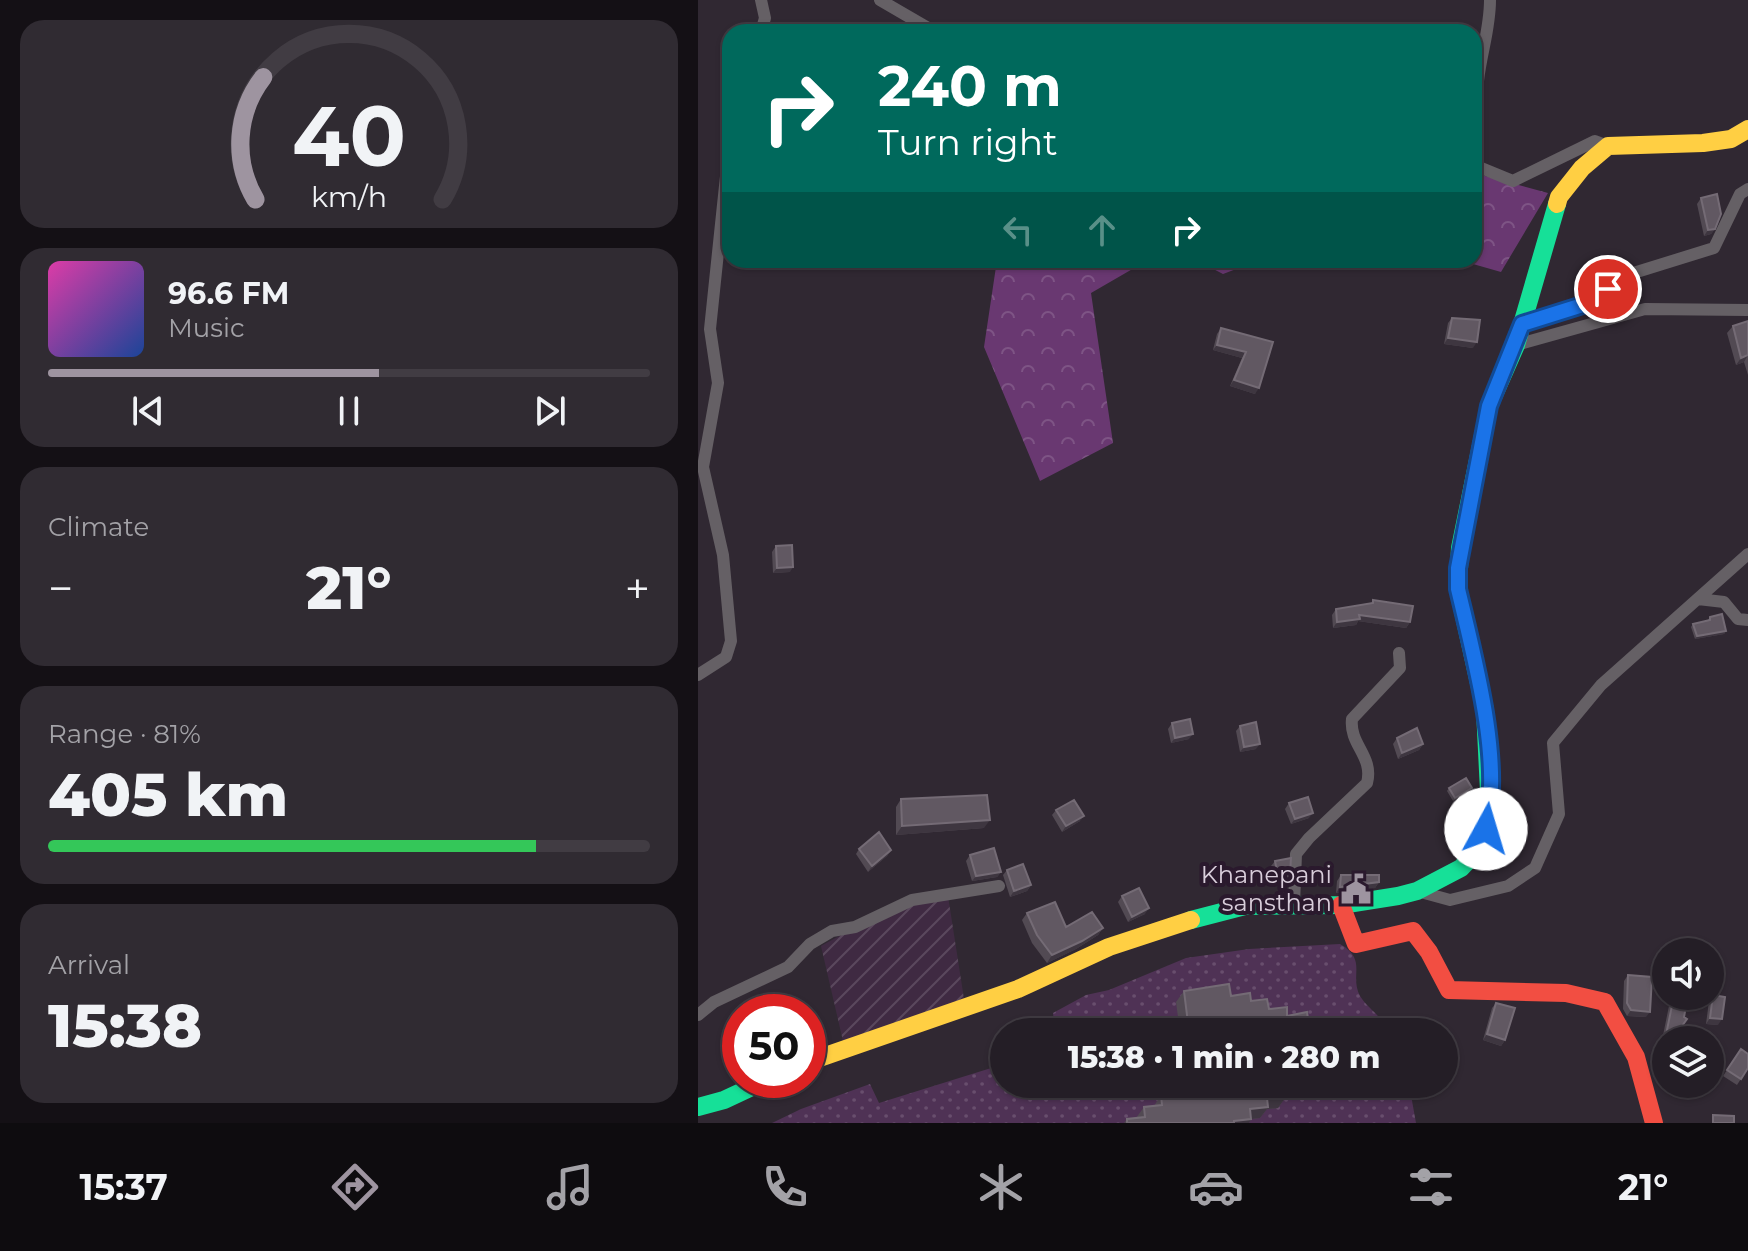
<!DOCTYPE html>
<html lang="en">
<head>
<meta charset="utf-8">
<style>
  body { margin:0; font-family:Montserrat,sans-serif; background:#302b32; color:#f1f3f6; height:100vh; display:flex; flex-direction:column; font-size:30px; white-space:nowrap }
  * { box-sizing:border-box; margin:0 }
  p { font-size:26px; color:#a3a2a7 }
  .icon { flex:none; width:44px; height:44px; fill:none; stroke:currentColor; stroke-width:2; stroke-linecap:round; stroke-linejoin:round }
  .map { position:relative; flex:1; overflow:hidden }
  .drawer { display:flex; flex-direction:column; gap:20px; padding:20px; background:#141015; width:698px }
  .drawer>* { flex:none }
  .top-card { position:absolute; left:24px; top:24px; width:760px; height:244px; border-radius:24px; box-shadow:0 2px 6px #0004,0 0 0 2px #413c43; background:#00695c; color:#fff; overflow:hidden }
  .controls { position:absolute; left:954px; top:938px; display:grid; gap:16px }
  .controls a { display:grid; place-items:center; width:72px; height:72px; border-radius:50%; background:#241e26; box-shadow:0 2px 6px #0004,0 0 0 2px #413c43; font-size:40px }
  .speed { position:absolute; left:24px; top:994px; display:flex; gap:16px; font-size:40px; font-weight:700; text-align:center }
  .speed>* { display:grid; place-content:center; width:104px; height:104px; border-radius:50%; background:#241e26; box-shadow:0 2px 6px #0004,0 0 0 2px #413c43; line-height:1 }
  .speed .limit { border:12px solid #d22; background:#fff; color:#111 }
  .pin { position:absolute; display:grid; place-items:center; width:68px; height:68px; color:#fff; margin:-34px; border:4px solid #fff; border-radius:50%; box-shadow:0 2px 8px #0007 }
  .me { position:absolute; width:88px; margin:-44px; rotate:6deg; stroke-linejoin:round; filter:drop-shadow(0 0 6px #0008) }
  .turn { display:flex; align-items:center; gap:28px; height:168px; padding:0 24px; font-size:36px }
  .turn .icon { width:104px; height:104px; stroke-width:2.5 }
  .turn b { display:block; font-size:56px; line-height:68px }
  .lanes { display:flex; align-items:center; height:76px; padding:0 24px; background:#0003; justify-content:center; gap:40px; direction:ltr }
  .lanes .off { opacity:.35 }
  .big { font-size:60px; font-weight:800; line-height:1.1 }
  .drawer .widget { flex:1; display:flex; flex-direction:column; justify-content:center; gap:12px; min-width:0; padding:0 28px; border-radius:24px; background:#302b32 }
  .drawer .dial { align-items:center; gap:0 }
  .dial svg { height:208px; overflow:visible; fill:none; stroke:#413c43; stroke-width:7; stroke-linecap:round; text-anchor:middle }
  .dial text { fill:#f1f3f6; stroke:none }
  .song { display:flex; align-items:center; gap:24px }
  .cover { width:96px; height:96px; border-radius:12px; background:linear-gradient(135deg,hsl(320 70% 55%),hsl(220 70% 35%)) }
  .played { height:8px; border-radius:4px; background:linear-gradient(90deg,#9e94a0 55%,#413c43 55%) }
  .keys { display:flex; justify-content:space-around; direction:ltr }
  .heat { display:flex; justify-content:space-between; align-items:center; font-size:44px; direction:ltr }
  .charge { height:12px; border-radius:6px; background:linear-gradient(90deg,#34c759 81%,#413c43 0) }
  .trip { position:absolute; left:292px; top:1018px; width:468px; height:80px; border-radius:40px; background:#241e26; box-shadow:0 2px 6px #0004,0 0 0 2px #413c43; font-weight:800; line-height:80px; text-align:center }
  .dock { display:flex; height:128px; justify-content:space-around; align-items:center; background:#0e0c0f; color:#a3a2a7 }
  .dock .icon { width:56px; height:56px }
  .dock .selected { color:#9e94a0 }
  .dock b { font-size:36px; color:#f1f3f6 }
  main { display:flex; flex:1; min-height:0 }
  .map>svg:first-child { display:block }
</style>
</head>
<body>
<main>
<section class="drawer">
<div class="widget dial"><svg viewBox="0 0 100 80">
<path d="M14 69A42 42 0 1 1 86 69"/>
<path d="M14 69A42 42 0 0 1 17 22" stroke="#9e94a0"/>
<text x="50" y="56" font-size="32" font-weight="700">40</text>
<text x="50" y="72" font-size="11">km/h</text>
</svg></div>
<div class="widget">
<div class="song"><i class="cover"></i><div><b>96.6 FM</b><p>Music</p></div></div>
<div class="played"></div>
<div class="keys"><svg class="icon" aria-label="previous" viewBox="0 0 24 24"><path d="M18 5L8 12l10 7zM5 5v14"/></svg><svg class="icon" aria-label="pause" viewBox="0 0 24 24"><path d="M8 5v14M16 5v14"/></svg><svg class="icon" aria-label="next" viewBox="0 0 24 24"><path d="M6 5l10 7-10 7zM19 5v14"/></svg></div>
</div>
<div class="widget"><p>Climate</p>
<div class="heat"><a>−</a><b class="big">21°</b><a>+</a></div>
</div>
<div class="widget"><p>Range · 81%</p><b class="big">405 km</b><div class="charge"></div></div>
<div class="widget"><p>Arrival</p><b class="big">15:38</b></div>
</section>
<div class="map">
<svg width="1050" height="1123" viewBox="0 0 1050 1123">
  <defs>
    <pattern id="industrial-furrows" width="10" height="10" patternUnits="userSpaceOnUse" patternTransform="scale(2)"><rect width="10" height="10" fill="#3f2a42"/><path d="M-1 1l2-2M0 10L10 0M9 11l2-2" fill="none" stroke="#5a485d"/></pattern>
    <pattern id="grass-dots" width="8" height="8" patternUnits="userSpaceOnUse" patternTransform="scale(2)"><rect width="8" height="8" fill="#4f3255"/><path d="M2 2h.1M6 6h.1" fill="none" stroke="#684e6d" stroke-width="1.8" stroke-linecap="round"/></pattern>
    <pattern id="forest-crowns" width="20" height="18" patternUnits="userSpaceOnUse" patternTransform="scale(2)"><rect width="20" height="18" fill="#693871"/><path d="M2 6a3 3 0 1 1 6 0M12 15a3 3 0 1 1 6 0" fill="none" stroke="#7e5485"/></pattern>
  </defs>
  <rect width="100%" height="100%" fill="#302832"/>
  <path fill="url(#industrial-furrows)" d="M250,896L266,999L145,1041L123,946L187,911Z"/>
  <path fill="url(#grass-dots)" d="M642,944C670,960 651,975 662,996C670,1009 685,1017 691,1032H357L355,1013L388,995L411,990L488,958L551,949Z
    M306,1064V1084H711L718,1123H74L103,1109L172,1084L181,1103Z"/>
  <path fill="url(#forest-crowns)" d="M776,173L850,193L803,272L761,260H776Z
    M299,260H450L393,293L415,443L342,481L286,347Z
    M498,260H562L525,274Z"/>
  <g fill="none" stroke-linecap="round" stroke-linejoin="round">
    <path stroke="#656065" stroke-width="12" d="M63,0L67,18L63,32
      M182,0L237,32
      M776,125C781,110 778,97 780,81C783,53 792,29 792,0
      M776,165L815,181L897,141L910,146
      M824,324L891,303L929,275L1016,248L1042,194L1050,189
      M818,345L947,309L1050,310
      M1000,599L1026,602L1040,619L1050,620
      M0,675L28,657L33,641L25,555L5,467L20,383L12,329L32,138
      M719,891L752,900L810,886L837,868L861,814L855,743L903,685L1050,554
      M596,904L598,854L611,838L669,783C676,756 651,745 654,719L702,668L701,653
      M0,1015L16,1002L90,967L112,944L134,931L157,927L214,900L301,886"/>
    <path stroke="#16e098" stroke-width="18" d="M493,920L547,906L643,905L700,896L719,891L763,868L784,846L792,812L787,710L760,589L762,548L791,406L818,345L859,204
      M0,1107L26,1100L69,1080"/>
    <path stroke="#ffcf43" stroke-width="18" d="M859,204L861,197L884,168L910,146L1005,143L1033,139L1050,129
      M110,1062L320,989L411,947L493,920"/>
    <path stroke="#f24e42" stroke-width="18" d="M643,905L658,944L715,931L731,952L751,990L868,993L907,1002L938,1057L956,1123"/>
  </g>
  <path fill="#524a53" d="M1003,198L1017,229L1013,234L1006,236L999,204Z
    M754,318L775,348L746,344L750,323Z
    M1050,321V375L1046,362L1038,365L1029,333L1035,326Z
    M523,328L575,342L557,394L532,386L544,358L515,350L519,334Z
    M78,546L92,572L75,573L74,552Z
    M675,600L712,622L708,628L660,621L658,625L635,628L634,615L638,609L673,603Z
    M1012,617L1028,631L1026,634L997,639L993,627L995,624L1010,620Z
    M474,723L491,739L473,743L470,729Z
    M542,726L558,749L542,752L538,731Z
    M699,738L725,744L721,750L700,759L695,744Z
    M751,788H774L772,791L755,801L749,791Z
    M203,799L286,828L198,835V807Z
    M591,803L611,818L593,824L587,809Z
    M358,810L382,821L364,832L354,815Z
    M161,849L193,850L189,856L170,872L158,854Z
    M272,855L303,872L299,877L274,881L268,861Z
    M577,861L592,875L588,880L576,882L573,866Z
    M309,870L333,885L329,891L312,897L305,875Z
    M643,875L681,882L677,888L638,893L639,881Z
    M424,896L447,914L430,922L420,902Z
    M329,913L368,927L405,928L400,935L378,949L349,963L334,943L324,920Z
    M930,975L948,1017L929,1016L925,1009L926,981Z
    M486,991L533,996L553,1001L589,1016L612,1032H482L478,1002Z
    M1015,995L1020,1025L1008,1024L1011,1001Z
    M973,996H990L968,1049L960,1060Z
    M798,1003L807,1040L803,1046L785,1040L794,1008Z
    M1043,1049L1050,1068L1039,1085L1025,1076Z
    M478,1086L611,1087L603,1088L596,1097L587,1098L580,1108L569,1109L562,1118L553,1119L551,1123H426L429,1119L438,1118L446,1107L456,1106L463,1095L472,1094Z"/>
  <path fill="#3e3640" d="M1017,229L1013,234L1006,236L1010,230Z
    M750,338L779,342L775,348L746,344Z
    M519,345L548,352L544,358L515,350Z
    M1050,355L1046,362L1038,365L1043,358Z
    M536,380L561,388L557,394L532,386Z
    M95,567L92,572L75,573L79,568Z
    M661,615L712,622L708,628L660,621L658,625L635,628L639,622Z
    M1028,631L1026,634L997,639L999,636Z
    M495,734L491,739L473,743L477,738Z
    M562,744L558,749L542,752L546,747Z
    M725,744L721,750L700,759L704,753Z
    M615,813L611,818L593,824L597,819Z
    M386,816L382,821L364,832L368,826Z
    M292,820L286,828L198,835L204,826Z
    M193,850L189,856L170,872L174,866Z
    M303,872L299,877L274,881L278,876Z
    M592,875L588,880L576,882L580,877Z
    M681,882L677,888L638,893L642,887Z
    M333,885L329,891L312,897L316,891Z
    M451,908L447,914L430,922L434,917Z
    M405,928L400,935L378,949L349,963L354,955Z
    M933,1010L952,1012L948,1017L929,1016Z
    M1012,1018L1024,1019L1020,1025L1008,1024Z
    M510,1021L502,1032H484L490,1023Z
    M789,1034L807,1040L803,1046L785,1040Z
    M599,1084H613L611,1087L603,1088L596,1097L587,1098L580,1108L569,1109L562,1118L553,1119L551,1123H534L569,1098L587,1088Z"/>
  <path fill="#615862" stroke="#746b75" stroke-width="2" d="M1019,194L1023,214L1017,229L1010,230L1003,198Z
    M754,318L782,320L779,342L750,338Z
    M1050,321V355L1043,358L1035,326Z
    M523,328L575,342L561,388L536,380L548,352L519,345Z
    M94,545L95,567L79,568L78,546Z
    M675,600L715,606L712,622L661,615L662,619L639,622L638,609L675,603Z
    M1024,614L1028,631L999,636L995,624L1012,620V617Z
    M492,719L495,734L477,738L474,723Z
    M558,722L562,744L546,747L542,726Z
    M719,728L725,744L704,753L699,738Z
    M768,778L774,788L757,798L751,788Z
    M289,795L292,820L204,826L203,799Z
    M610,797L615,813L597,819L591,803Z
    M376,800L386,816L368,826L358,810Z
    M181,832L193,850L174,866L161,849Z
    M296,848L303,872L278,876L272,855Z
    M593,858L592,875L580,877L577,861Z
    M325,864L333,885L316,891L309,870Z
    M643,875H681V882L642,887Z
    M441,888L451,908L434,917L424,896Z
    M357,902L368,927L394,912L405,928L384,941L354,955L339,935L329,913Z
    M930,975L954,977L952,1012L933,1010L929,1003Z
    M531,984L533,996L552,993L553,1001L569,999L571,1009L589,1007V1016L609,1012L612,1032H511L510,1021L490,1023L486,991Z
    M1015,995L1027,997L1024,1019L1012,1018Z
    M976,996H990L986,1017L989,1019L974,1040H968V1049L964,1054Z
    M798,1003L817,1008L807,1040L789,1034Z
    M1043,1049L1050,1054V1068L1043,1079L1029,1070Z
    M495,1084H604V1086L587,1088L588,1096L569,1098L570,1107L552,1109L553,1119L536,1121V1123H429V1119L447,1117L446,1107L464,1105L463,1095L479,1093L478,1086Z
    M1015,1115L1036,1116V1123H1015Z"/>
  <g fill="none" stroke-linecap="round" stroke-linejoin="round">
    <g stroke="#114b97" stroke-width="20">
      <path id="route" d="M788,829C805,761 776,657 760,589V568L791,406L824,324L891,303L910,289"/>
    </g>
    <use href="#route" stroke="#1a73e8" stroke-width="14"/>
  </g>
  <defs>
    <g id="civic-bare" transform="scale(2.4)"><path d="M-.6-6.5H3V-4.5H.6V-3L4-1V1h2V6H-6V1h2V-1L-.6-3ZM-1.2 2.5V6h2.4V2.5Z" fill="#9e94a0" stroke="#2a192d" stroke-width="2.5" paint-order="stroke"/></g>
  </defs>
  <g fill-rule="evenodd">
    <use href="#civic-bare" x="658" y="889"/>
  </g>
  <g text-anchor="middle" stroke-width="8" stroke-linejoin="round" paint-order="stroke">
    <g font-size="24" fill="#d9cedb" stroke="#2a192d" text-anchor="end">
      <text x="634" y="883">Khanepani<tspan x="634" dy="28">sansthan</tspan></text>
    </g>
  </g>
</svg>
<div class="controls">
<a><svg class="icon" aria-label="sound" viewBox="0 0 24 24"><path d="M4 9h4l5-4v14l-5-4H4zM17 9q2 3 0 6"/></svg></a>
<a><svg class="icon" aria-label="layers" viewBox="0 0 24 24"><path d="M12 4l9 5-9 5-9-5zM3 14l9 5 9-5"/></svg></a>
</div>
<div class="speed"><div class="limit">50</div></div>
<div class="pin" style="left:910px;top:289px;background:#d93025"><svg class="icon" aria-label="arrive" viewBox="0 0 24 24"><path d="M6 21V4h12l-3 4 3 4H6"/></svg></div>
<svg class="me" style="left:788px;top:829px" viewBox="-20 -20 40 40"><circle r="19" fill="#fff"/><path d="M0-13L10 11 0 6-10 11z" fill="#1a73e8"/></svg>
<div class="trip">15:38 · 1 min · 280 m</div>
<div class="top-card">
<div class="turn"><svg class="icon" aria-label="right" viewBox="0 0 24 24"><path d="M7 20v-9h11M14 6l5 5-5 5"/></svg><div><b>240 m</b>Turn right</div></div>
<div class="lanes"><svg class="icon off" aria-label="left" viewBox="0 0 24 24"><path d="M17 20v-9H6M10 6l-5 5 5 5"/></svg><svg class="icon off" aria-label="ahead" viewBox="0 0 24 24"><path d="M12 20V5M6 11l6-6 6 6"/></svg><svg class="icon" aria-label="right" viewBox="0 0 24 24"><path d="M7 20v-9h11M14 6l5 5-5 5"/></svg></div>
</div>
</div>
</main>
<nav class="dock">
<b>15:37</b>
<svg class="icon selected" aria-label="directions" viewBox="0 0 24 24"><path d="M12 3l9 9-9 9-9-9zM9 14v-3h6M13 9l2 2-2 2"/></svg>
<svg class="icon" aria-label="music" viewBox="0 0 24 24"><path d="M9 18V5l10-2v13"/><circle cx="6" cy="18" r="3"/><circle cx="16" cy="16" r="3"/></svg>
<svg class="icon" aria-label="phone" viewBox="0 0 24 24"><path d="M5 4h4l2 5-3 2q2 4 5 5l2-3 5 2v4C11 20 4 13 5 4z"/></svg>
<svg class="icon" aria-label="climate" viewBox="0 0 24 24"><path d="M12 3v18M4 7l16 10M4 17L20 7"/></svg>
<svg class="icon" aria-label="car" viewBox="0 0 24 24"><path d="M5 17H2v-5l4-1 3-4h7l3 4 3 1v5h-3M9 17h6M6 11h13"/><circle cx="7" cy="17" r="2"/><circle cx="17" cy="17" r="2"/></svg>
<svg class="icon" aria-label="filters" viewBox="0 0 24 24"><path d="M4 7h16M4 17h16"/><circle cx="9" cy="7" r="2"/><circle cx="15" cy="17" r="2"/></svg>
<b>21°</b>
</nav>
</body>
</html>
